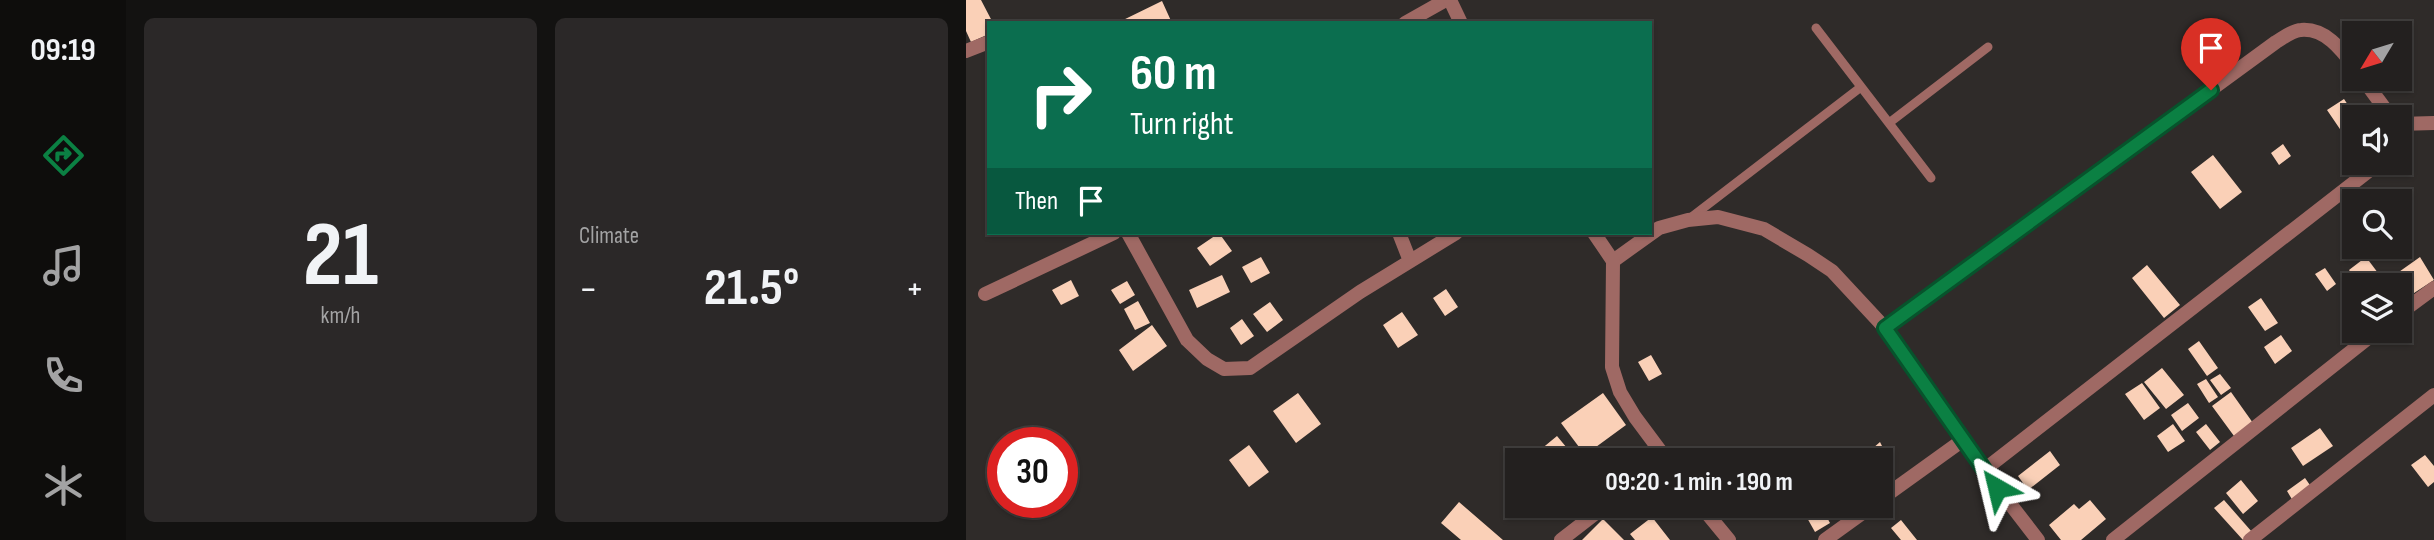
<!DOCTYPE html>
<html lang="en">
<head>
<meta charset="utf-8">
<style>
  body { margin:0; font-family:"Sofia Sans Condensed",sans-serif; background:#2b2828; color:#f1f3f6; height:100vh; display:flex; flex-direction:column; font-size:26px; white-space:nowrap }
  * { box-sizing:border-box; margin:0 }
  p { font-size:23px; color:#a3a3a4 }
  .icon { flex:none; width:38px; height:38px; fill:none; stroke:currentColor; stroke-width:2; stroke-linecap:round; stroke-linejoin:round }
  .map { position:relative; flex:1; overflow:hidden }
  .details { display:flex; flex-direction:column; gap:18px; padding:18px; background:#131211; width:840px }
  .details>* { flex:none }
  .guide { position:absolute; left:21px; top:21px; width:665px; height:214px; border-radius:0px; box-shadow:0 2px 5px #0004,0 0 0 2px #403e3d; background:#0b6e4f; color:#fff; overflow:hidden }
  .needle { width:46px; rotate:232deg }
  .controls { position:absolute; left:1376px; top:21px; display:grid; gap:14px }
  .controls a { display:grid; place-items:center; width:70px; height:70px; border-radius:0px; background:#23201f; box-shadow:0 2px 5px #0004,0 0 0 2px #403e3d; font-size:35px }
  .speed { position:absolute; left:21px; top:427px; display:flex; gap:14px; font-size:35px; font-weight:700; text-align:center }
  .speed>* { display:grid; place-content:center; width:91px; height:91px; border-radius:50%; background:#23201f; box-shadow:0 2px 5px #0004,0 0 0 2px #403e3d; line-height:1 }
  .speed .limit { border:10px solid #d22; background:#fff; color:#111 }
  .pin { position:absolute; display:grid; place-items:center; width:60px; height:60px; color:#fff; margin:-72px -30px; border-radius:50% 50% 50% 0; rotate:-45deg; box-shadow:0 0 7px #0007 }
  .pin .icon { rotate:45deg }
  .me { position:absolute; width:77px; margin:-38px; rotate:323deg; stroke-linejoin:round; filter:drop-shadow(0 0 5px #0008) }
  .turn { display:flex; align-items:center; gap:24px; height:147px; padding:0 28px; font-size:32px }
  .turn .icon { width:91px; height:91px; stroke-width:2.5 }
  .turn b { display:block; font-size:49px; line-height:60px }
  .then { display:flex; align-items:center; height:66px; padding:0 28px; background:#0003; gap:14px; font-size:26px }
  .big { font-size:52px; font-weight:700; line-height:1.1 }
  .details .widget { flex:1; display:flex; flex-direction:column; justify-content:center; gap:10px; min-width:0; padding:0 24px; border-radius:10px; background:#2b2828 }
  .details .dial { align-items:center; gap:0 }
  .dial b { font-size:91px; line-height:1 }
  .heat { display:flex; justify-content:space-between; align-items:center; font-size:38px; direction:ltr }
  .details .tiles { flex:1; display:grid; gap:18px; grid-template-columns:repeat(2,1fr) }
  .trip { position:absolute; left:539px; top:448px; width:388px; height:70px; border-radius:0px; background:#23201f; box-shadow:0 2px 5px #0004,0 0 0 2px #403e3d; font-weight:700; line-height:70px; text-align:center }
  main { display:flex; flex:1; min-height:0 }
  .dock { display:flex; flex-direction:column; width:126px; justify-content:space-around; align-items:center; background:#0e0d0c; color:#a3a3a4 }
  .dock .icon { width:49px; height:49px }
  .dock .on { color:#0b8043 }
  .dock b { font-size:32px; color:#f1f3f6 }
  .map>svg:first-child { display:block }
</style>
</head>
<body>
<main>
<nav class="dock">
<b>09:19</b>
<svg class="icon on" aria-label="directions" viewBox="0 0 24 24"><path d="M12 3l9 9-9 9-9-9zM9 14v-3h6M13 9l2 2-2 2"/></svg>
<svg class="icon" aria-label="music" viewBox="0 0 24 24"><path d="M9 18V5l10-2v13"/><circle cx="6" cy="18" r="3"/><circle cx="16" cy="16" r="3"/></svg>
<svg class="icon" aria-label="phone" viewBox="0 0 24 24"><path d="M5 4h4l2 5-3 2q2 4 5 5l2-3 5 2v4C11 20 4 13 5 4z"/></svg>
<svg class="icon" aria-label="climate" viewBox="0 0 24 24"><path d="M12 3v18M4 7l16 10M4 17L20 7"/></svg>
</nav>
<section class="details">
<div class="tiles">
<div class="widget dial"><b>21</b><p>km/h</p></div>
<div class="widget"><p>Climate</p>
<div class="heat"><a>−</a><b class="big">21.5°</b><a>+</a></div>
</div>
</div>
</section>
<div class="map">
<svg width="1468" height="540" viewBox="0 0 1468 540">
  <rect width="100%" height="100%" fill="#2f2b29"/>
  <path fill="#fad0b7" d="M0,0H15L27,23H23V34L5,42L0,31Z
    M196,1L206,23H151Z
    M1378,99L1390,117H1388V128L1378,135L1361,110Z
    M1317,144L1325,156L1313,165L1305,153Z
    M1247,155L1276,192L1254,209L1225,172Z
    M253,233L266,251L244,266L231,248Z
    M295,257L304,273L285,283L276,267Z
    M1400,257L1421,285H1394L1383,270Z
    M1454,257L1468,280L1445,295L1430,274Z
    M1181,265L1214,305L1198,318L1166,278Z
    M1359,268L1370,284L1361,291L1349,274Z
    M256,275L264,292L231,308L223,290Z
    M105,280L113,296L95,305L86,290Z
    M161,281L169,295L154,304L145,290Z
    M480,289L492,307L479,316L467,298Z
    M1295,298L1312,323L1299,331L1282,307Z
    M172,301L184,323L169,330L158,309Z
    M304,302L317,320L301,332L287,314Z
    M436,312L452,335L432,348L417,325Z
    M276,319L288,336L275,345L264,328Z
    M186,325L201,346L167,371L153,350Z
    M1315,335L1326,351L1309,364L1298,347Z
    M1233,341L1252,368L1241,376L1222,349Z
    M685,355L696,374L683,381L672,362Z
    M1196,368L1218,395L1200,409L1178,382Z
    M1254,374L1265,388L1255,395L1244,380Z
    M1240,379L1252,397L1243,403L1231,384Z
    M1176,383L1194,408L1178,420L1159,394Z
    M1265,392L1287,423L1268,436L1246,406Z
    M332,393L355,424L330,443L307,411Z
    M637,393L660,425L619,455L595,423Z
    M1222,403L1233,418L1216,431L1205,415Z
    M1207,424L1219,441L1202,452L1191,436Z
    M1240,424L1254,442L1244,450L1230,432Z
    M1354,428L1367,446L1337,466L1325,448Z
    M591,436L606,454L599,460H583L574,450Z
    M914,442L925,464L915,470V460H901L899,455Z
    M283,445L303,472L283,487L263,460Z
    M1084,451L1094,465L1062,490L1052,476Z
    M1459,455L1468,466V482L1462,487L1445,465Z
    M1339,478L1346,488L1327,501L1321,491Z
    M1275,480L1292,501L1277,514L1260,493Z
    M1124,500L1140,519L1115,540H1095L1083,525L1108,504L1113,509Z
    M1258,500L1286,532L1277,540L1248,508Z
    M493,502L537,540H495L475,523Z
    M856,508L864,523L849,532L840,516Z
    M686,517L704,540H669L664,534Z
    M637,519L658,540H616Z
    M935,520L951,540H935L925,528Z"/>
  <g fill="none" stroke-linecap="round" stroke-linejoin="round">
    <path stroke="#9f6964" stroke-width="9" d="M850,28L965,178
      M923,123L1022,47
      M723,219L895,87"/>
    <path stroke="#9f6964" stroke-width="14" d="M439,23L480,0
      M0,51L23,42
      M1397,79L1425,117
      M1433,124L1468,123
      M1433,130V138
      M162,233L221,340L241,359L258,369L284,368L394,292L490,233
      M433,233L444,261
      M647,261L693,228L722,220L752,217L798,229L842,255L866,271L919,328L1018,470L1072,540
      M19,294L148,233
      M1433,314L1468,288
      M919,328L1310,42C1317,38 1327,30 1335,30C1359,28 1375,49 1388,66
      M1018,470L1413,163
      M915,499L997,440
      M595,540L639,506
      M859,540L906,506
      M1147,540L1411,331
      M1284,540L1468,395"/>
    <path stroke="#9f6964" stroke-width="14" d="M484,0L495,23
      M628,233L647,261L646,367L654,392L669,417L701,460
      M735,506L763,540"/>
  </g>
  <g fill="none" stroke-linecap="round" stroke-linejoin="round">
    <g stroke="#07532c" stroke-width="18">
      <path id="route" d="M1031,488L919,328L1245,90"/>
    </g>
    <use href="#route" stroke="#0b8043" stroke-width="12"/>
  </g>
</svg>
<div class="controls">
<a><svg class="needle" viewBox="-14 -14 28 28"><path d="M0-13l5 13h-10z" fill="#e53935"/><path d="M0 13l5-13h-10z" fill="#a3a3a4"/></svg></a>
<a><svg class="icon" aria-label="sound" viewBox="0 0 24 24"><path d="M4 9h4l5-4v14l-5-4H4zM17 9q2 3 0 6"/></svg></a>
<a><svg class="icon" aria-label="search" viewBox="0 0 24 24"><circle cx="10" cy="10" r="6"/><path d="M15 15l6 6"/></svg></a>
<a><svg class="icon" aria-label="layers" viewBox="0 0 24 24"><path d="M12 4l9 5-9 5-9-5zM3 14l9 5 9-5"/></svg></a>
</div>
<div class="speed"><div class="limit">30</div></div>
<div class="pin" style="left:1245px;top:90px;background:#d93025"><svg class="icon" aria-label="arrive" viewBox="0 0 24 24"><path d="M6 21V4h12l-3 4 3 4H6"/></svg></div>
<svg class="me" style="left:1031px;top:488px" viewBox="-20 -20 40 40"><path d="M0-17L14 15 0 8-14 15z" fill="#0b8043" stroke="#fff" stroke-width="4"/></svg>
<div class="trip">09:20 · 1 min · 190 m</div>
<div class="guide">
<div class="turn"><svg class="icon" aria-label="right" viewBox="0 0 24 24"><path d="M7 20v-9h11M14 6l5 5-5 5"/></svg><div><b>60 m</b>Turn right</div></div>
<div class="then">Then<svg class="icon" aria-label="arrive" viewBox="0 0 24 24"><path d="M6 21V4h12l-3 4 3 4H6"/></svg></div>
</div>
</div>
</main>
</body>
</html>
